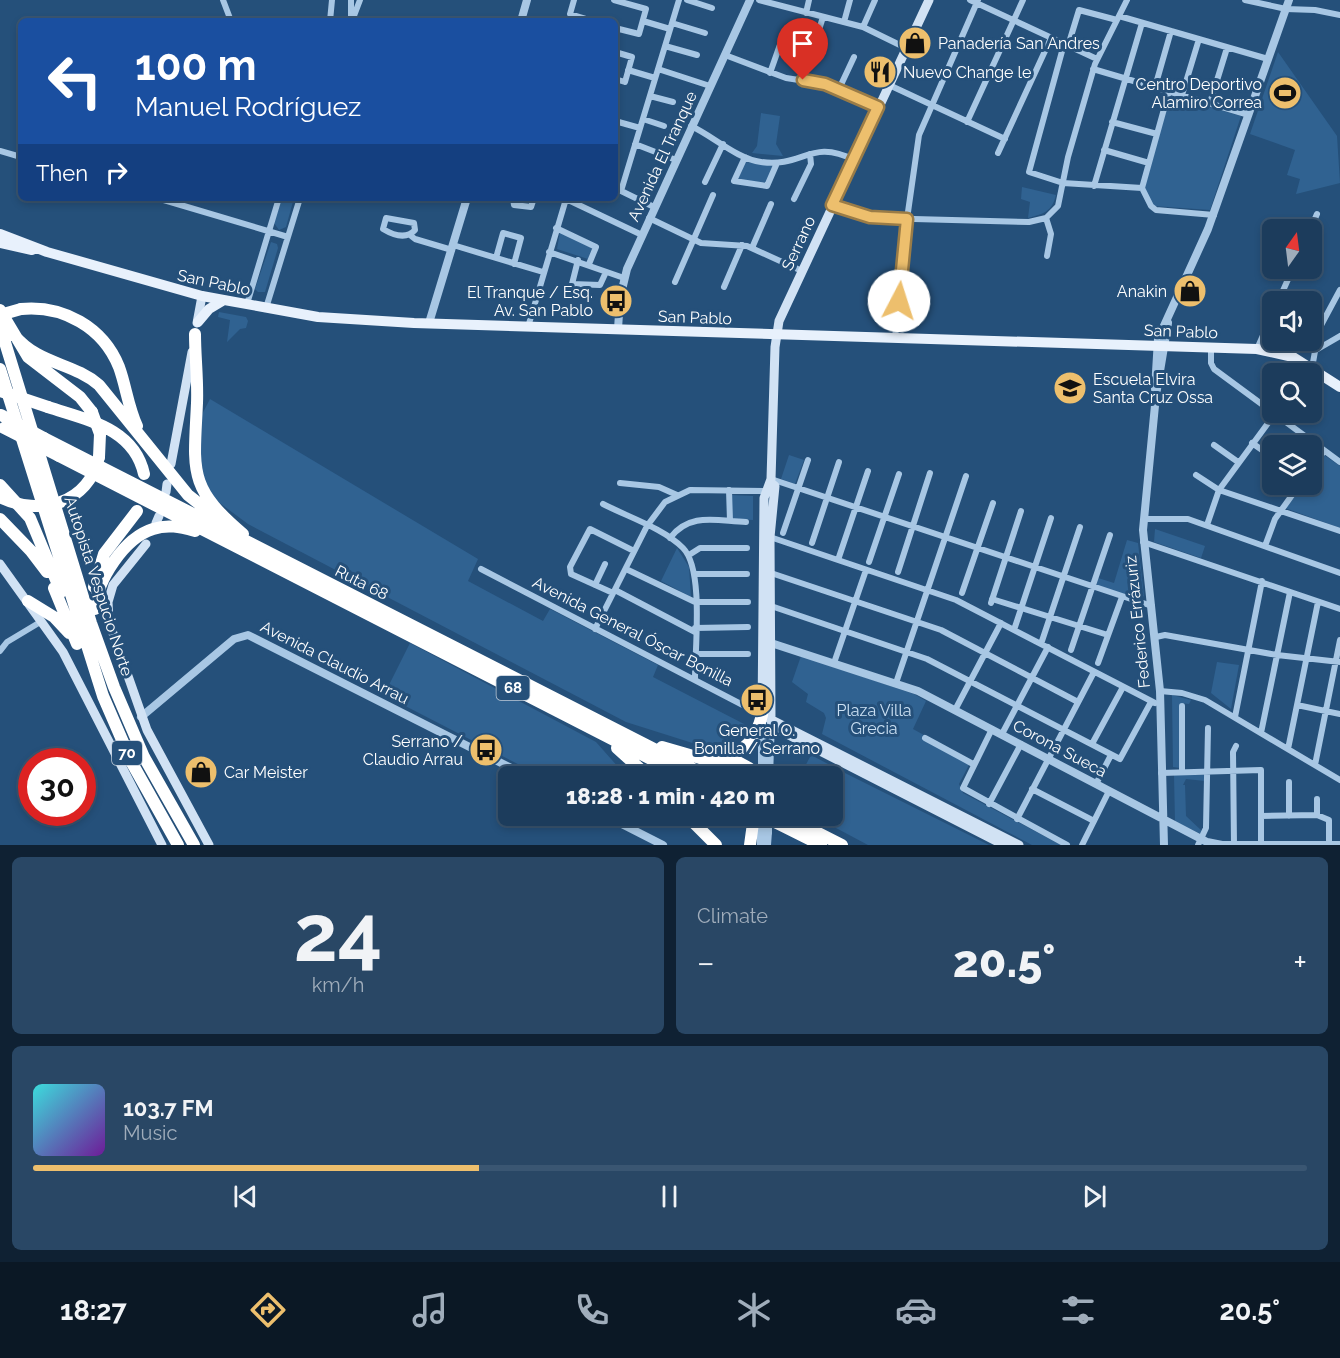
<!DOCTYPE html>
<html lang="en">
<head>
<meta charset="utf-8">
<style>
  body { margin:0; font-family:Raleway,sans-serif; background:#294765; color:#f1f3f6; height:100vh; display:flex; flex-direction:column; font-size:22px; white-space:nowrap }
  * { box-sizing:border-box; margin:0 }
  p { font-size:20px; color:#a0adbb }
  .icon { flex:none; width:33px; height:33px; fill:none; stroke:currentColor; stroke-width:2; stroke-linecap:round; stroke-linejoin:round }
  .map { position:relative; height:845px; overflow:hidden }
  .details { display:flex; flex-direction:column; gap:12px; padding:12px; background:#0f2133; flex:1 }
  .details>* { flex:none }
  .hud { position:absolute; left:18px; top:18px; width:600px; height:183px; border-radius:9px; box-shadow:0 3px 9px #0003,0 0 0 2px #3a5672; background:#1a4fa0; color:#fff; overflow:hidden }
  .needle { width:39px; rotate:14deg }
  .fabs { position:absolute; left:1262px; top:219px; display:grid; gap:12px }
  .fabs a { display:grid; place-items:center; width:60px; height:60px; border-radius:9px; background:#1c3c5c; box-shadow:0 3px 9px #0003,0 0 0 2px #3a5672; font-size:30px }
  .speed { position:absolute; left:18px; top:748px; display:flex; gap:12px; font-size:30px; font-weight:700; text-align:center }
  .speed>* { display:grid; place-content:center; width:78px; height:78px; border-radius:50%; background:#1c3c5c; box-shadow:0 3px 9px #0003,0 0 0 2px #3a5672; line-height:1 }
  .speed .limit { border:9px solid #d22; background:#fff; color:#111 }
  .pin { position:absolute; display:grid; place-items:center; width:51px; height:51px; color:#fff; margin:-62px -26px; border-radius:50% 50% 50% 0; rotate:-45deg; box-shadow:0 0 6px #0007 }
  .pin .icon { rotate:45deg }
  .me { position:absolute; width:66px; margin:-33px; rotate:5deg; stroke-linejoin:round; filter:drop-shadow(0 0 4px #0008) }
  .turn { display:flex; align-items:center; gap:21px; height:126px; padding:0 18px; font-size:27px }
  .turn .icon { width:78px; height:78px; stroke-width:2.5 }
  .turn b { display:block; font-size:42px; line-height:51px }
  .then { display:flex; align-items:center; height:57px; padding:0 18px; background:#0003; gap:12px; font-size:22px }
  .big { font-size:45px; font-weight:800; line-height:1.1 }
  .details .widget { flex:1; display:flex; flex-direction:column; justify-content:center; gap:9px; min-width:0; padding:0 21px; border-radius:9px; background:#294765 }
  .details .dial { align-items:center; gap:0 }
  .dial b { font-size:78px; line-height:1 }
  .song { display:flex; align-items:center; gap:18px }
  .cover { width:72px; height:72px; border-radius:9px; background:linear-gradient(135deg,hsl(180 70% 55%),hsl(280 70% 35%)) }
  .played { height:6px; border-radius:3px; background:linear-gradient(90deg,#edbf6d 35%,#3a5672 35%) }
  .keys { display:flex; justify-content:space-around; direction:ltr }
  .heat { display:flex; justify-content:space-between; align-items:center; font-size:33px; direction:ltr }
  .details .tiles { flex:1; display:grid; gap:12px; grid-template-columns:1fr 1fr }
  .widget:last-child { grid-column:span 2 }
  .trip { position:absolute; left:498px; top:766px; width:345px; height:60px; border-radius:9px; background:#1c3c5c; box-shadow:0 3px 9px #0003,0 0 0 2px #3a5672; font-weight:800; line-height:60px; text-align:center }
  .dock { display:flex; height:96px; justify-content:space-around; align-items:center; background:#0b1825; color:#a0adbb }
  .dock .icon { width:42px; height:42px }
  .dock .current { color:#edbf6d }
  .dock b { font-size:27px; color:#f1f3f6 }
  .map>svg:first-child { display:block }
</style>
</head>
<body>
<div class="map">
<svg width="1340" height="845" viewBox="0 0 1340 845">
  <rect width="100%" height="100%" fill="#25507a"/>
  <path fill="#306291" d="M1278,52L1337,136L1340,183L1296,194L1300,179L1287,175L1295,150L1250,134Z
    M1170,96L1241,116L1210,210L1154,206L1144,190Z
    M761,113L780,116L776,144L783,156L752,153L757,146Z
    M745,162L774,166L766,183L738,180Z
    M1022,187L1056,195C1052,212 1043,214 1028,218L1030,202L1021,199Z
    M282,198H294L286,227L279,230L274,223Z
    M560,232L592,248L588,259L557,249Z
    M271,242L277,244L278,248L265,292H258L255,289Z
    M219,312L246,317L248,321L246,328L240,329L227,342L230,320L218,317Z
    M210,399L478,559L468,581L543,621L550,609L658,665L653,677L746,725L737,736L720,744L702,746L626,722L248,524L217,501L206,487L197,460V424Z
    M789,455L804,460L795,484L781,479Z
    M1324,455L1340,466V528L1285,508L1302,485L1311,484V473Z
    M731,495L753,496V520L731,519Z
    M1155,529L1205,546L1201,558L1154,542Z
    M1127,540L1138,543L1144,596L1139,600L1096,586L1098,578L1114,583Z
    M677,548L689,567L691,597L661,581Z
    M410,643L596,742L627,777H543L384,695Z
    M801,656L914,694L926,701L913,729L971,761L959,784L963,793L1061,845H1032L822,734L826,718L824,713L806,702L808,694L792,682Z
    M1217,662L1239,665L1231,709L1211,693Z
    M1172,695L1191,700L1189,704L1181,703L1180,768L1173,767Z
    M811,755L830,765L824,777L801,774Z
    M835,768L989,845H868L836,828L824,816H832L831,777Z
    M1174,775H1205V781L1186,779L1183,785H1185L1186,816L1203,832L1201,834L1175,822Z"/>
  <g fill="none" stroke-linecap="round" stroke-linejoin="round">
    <path stroke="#a8c7e4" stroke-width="6" d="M223,0L231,21
      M574,0L570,14L593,21
      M614,0L646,9L639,34L615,28
      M687,0L712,8
      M759,0L863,27L906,48
      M970,0L1097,59
      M1245,0L1286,9L1315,10L1340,15
      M806,13L809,0
      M1119,16L1268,59
      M351,17V0
      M330,21L332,0
      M352,21L360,0
      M643,21L670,29
      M844,22L850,0
      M672,23L705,33
      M863,27L875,0
      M1064,44L1029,172L1063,183L1142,188
      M665,46L697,55
      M1068,46L1079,10L1117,20
      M615,52L632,57L625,82L615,79
      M725,55L786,78L825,84L878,107
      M658,69L710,86
      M1093,69L1249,115
      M628,70L655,78
      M770,73L782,39
      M803,80L823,17
      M889,85L1005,139
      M1155,87L1171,31
      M839,89L854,57
      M1182,95L1199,39
      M650,96L673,102
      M1210,103L1227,48
      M615,106V113
      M643,119L664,126
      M615,121L640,128
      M967,122L1023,0
      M1112,122L1157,134
      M691,126C713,136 737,159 761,162C803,168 811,138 854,160
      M635,144L676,160
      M1104,150L1149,163
      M0,151L21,157
      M998,153L1051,38
      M745,157L734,181L767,186L777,163
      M705,182L723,144
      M1094,186L1142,23
      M615,188L654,207
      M1142,188L1169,91
      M1142,188L1151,206L1156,210L1214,215
      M621,191L679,0
      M157,198L288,237
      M513,198L514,205L531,207L534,198
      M564,198L642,235
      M794,199L811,164L810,154
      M832,205L876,218L1029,222L1046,218L1058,206L1068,157L1095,64L1127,0
      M386,218L414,223L415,230C406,240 393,235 383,229Z
      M649,218L701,243L747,246L802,271
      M1046,218L1051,234L1047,256
      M556,228L596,247L589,264
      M1310,230L1317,214
      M410,235L415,239L452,250
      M453,245L543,272
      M752,248L771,204
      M549,252L624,278
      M496,258L503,233L521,238L514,264
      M578,260L572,284L600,285L606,272
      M675,282L713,195
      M724,287L742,245
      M1278,302L1293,268
      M247,304L279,198
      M266,308L300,198
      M528,327L566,199
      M895,338L907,219L919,135L978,0
      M1211,347V363L1214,369L1340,462
      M1257,349L1272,315
      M1316,350L1340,336
      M1312,368L1319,329L1340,290
      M1252,443L1272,457
      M1214,445L1238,462
      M1311,469L1324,451
      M1196,475L1219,490L1340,531
      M771,479L1152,606
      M620,483L659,487L677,495
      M729,490L730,521
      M603,504C628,517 663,528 683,548C704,569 695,648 695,678
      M1144,519H1188L1340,573
      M1207,525L1219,490L1274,415
      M783,533L808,460
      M770,537L956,600L1155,703
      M670,538C690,512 716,521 746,522
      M1143,542L1340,609
      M812,543L839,462
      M1265,546L1275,519L1300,484
      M689,555L700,548H747
      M838,560L868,471
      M869,562L899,474
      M481,569L762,715
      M626,569L695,602H748
      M898,572L930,473
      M771,573L941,630L1078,702
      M695,574H747
      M595,585L605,564
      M615,590L695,632
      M613,593L571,574L570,567L590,529L634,551
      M962,593L993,503
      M992,599L1108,635
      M991,603L1021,511
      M771,606L927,659L1120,759L1151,702
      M695,628L748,627
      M595,629L647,526L665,502L690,490L765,491
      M1014,630L1051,518
      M1156,637L1165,635L1277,655L1340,662
      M1041,644L1080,527
      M1071,650L1110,535
      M0,651L7,642L42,621
      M695,654H748
      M834,663L866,570
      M1098,663L1122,597
      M896,683L966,476
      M1160,691L1182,693L1205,700L1340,780
      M740,703L762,690
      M1297,705L1340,714
      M1182,706V772
      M955,710L1001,623
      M1235,717L1262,581
      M992,729L963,788L1067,845
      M1261,733L1290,592
      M1002,734L1048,647
      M925,738L973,764
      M1092,744L1123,687
      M1288,749L1318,602
      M1315,765L1340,640
      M1161,773L1261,770V845
      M1289,782V816
      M1096,784L1111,755
      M1032,789L1094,821
      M1317,799V815
      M989,804L1021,744
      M1261,816L1317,815L1329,820V845
      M1017,819L1094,672
      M1082,845L1109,791
      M1198,845L1206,828L1208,728
      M1234,845L1233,752L1236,746"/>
    <path stroke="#a8c7e4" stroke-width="8" d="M521,21L527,0
      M429,323L467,198
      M618,329L620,298L627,269L750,0
      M1155,389L1158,339L1208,229L1289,0
      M771,643L918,691L1207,842L1222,845H1340
      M141,717L234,639L248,635L529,777
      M762,777V722
      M769,777L771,720
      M606,816L663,845
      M761,845V816
      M767,845L768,832
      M1164,845L1160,691L1143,530L1156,395L1168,323"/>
    <path stroke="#d1e2f4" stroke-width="9" d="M929,0L779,321L775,347L771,479L764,498L762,715L1019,845
      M197,323L202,296
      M171,464L192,352
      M770,482L775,486L770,537L771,720
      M166,492L167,484
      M156,523L159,516
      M146,544L113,585L108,602L109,622L147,730L209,845
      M0,564L63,652L162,845
      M777,729L1004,845"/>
    <path stroke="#e8f1fc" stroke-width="10" d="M0,234L47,252L202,296L318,317L414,323L1257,349L1293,357L1340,387
      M0,243L32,250
      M198,322L209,309L224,300"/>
    <path stroke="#fff" stroke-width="12" d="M21,309C63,305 103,327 119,367C126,386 128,407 137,426
      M0,310L28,357L80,397L92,412
      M0,326L91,623L114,687L144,757L194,845
      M195,334C195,357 198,380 197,403C194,470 187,487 243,534
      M14,335C39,365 72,362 99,385L188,495L221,521
      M0,369L103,696L132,763L178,845
      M48,407C87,420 134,428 144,474
      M44,438L709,777
      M59,456L686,777
      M99,457L100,434
      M0,485L30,518L61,592
      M0,519L31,551L47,572
      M94,587L104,554L137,511
      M54,588L77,644
      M28,601L54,617L69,633
      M95,609C97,580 124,538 153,529C168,524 180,527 195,531
      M662,747L700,758L738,762L749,768L754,777
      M617,748L649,777
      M721,759C745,751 756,740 762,715
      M687,816L716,845
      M763,816L821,845
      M785,816L842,845
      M750,845L754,816"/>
    <path stroke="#a8c7e4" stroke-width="8" d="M768,832V816"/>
    <path stroke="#fff" stroke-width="12" d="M0,315L21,309
      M0,391L48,407
      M92,412L100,434
      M1,415L44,438
      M4,428L59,456
      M0,497C40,517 88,504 99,457"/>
  </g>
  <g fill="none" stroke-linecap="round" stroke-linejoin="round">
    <g stroke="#9a7c47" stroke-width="15">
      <path id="route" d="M803,80L825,84L878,107L832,205L870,217L907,219L899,301"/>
    </g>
    <use href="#route" stroke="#edbf6d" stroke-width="10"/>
  </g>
  <defs>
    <g id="shop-disc" transform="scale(1.725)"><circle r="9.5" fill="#edbf6d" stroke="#25507a"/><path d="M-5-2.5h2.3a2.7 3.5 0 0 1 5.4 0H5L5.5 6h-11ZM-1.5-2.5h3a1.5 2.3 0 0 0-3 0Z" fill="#111"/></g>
    <g id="restaurant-disc" transform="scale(1.725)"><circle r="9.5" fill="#edbf6d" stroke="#25507a"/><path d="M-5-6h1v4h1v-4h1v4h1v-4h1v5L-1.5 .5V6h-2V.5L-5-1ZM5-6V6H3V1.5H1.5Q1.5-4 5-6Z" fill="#111"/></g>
    <g id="stadium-disc" transform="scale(1.725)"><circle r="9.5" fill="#edbf6d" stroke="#25507a"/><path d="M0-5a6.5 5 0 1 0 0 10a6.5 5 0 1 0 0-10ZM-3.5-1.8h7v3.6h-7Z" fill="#111"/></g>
    <g id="bus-disc" transform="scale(1.725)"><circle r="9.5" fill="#edbf6d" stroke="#25507a"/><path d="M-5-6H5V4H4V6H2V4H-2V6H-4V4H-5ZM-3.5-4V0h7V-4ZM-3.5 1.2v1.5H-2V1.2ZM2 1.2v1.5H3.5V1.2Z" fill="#111"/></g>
    <g id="school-disc" transform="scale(1.725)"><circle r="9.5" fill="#edbf6d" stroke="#25507a"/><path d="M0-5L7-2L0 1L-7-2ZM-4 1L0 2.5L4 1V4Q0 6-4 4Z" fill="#111"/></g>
  </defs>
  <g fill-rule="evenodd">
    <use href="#shop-disc" x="915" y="43"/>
    <use href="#restaurant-disc" x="880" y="72"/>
    <use href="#stadium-disc" x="1285" y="93"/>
    <use href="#shop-disc" x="1190" y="291"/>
    <use href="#bus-disc" x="616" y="301"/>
    <use href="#school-disc" x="1070" y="388"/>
    <use href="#bus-disc" x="757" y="700"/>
    <use href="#bus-disc" x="486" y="750"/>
    <use href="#shop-disc" x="201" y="772"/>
  </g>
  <g text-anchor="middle" stroke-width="6" stroke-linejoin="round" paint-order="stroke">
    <g fill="#25507a" stroke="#becad7" stroke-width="1.5">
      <rect x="496.5" y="676" width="33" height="24" rx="4.5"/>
      <rect x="112" y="741" width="30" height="24" rx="4.5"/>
    </g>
    <g font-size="15" font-weight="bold" fill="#fff">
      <text x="513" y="693">68</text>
      <text x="127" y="758">70</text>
    </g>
    <g font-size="16" fill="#fff" stroke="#25507a" text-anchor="start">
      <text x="938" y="49">Panadería San Andres</text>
      <text x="903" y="78">Nuevo Change le</text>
      <text x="1262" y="90" text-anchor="end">Centro Deportivo<tspan x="1262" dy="18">Alamiro Correa</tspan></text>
      <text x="1167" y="297" text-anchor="end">Anakin</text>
      <text x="593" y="298" text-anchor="end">El Tranque / Esq.<tspan x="593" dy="18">Av. San Pablo</tspan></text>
      <text x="1093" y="385">Escuela Elvira<tspan x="1093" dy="18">Santa Cruz Ossa</tspan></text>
      <text x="757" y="736" text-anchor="middle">General O.<tspan x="757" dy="18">Bonilla / Serrano</tspan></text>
      <text x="463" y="747" text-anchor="end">Serrano /<tspan x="463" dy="18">Claudio Arrau</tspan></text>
      <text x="224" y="778">Car Meister</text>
    </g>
    <g font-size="16" fill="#fff" stroke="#25507a">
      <text transform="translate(662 156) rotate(-65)" y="6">Avenida El Tranque</text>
      <text transform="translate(798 243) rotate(-65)" y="6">Serrano</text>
      <text transform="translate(214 282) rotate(12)" y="6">San Pablo</text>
      <text transform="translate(695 317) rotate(2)" y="6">San Pablo</text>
      <text transform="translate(1181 331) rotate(2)" y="6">San Pablo</text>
      <text transform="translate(362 582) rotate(27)" y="6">Ruta 68</text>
      <text transform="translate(99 586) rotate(72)" y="6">Autopista Vespucio Norte</text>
      <text transform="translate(1137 622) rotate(-96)" y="6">Federico Errázuriz</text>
      <text transform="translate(633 631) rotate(27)" y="6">Avenida General Óscar Bonilla</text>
      <text transform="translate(335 662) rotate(27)" y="6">Avenida Claudio Arrau</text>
      <text transform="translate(1060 748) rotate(28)" y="6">Corona Sueca</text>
    </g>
    <g font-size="16" fill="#cbe0f3" stroke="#25507a">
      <text x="874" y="716">Plaza Villa<tspan x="874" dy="18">Grecia</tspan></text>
    </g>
  </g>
</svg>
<div class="fabs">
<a><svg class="needle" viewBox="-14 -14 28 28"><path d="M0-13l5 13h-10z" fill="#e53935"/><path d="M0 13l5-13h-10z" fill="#a0adbb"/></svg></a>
<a><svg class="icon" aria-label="sound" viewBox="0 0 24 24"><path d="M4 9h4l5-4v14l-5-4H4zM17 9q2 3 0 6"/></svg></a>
<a><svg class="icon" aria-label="search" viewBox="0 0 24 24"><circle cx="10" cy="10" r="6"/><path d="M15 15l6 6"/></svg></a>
<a><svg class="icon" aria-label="layers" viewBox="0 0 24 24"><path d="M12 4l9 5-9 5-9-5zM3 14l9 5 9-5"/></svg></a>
</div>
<div class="speed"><div class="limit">30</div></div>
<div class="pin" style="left:803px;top:80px;background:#d93025"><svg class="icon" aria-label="arrive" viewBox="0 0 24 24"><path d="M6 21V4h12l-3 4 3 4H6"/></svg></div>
<svg class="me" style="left:899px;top:301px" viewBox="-20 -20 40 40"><circle r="19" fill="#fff"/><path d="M0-13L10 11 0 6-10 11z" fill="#edbf6d"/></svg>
<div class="trip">18:28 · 1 min · 420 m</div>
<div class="hud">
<div class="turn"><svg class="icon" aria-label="left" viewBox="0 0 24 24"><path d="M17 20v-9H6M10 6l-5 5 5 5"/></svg><div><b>100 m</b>Manuel Rodríguez</div></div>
<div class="then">Then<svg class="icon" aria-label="right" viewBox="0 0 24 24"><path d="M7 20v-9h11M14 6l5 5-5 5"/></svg></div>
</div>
</div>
<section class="details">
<div class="tiles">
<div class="widget dial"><b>24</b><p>km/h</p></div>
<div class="widget"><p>Climate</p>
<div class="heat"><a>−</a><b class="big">20.5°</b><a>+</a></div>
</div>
<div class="widget">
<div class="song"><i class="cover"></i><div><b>103.7 FM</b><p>Music</p></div></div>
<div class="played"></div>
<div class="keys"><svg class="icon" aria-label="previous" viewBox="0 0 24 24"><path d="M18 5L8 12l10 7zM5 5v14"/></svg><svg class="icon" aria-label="pause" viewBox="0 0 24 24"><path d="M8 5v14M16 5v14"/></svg><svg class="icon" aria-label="next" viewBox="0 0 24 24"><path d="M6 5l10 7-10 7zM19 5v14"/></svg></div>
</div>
</div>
</section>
<nav class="dock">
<b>18:27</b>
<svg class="icon current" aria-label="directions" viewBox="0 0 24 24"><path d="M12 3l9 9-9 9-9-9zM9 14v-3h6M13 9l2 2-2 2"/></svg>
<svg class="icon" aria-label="music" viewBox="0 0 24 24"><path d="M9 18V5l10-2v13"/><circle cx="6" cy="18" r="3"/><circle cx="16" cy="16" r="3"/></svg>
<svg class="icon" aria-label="phone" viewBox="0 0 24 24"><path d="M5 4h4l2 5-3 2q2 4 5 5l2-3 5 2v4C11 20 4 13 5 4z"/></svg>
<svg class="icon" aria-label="climate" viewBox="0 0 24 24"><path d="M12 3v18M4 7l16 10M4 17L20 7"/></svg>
<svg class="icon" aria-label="car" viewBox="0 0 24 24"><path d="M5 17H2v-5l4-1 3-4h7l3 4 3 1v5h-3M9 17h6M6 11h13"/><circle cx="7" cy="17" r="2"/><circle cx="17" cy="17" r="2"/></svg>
<svg class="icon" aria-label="filters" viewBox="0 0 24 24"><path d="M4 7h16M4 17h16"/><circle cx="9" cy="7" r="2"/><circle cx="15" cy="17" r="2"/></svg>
<b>20.5°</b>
</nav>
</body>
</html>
